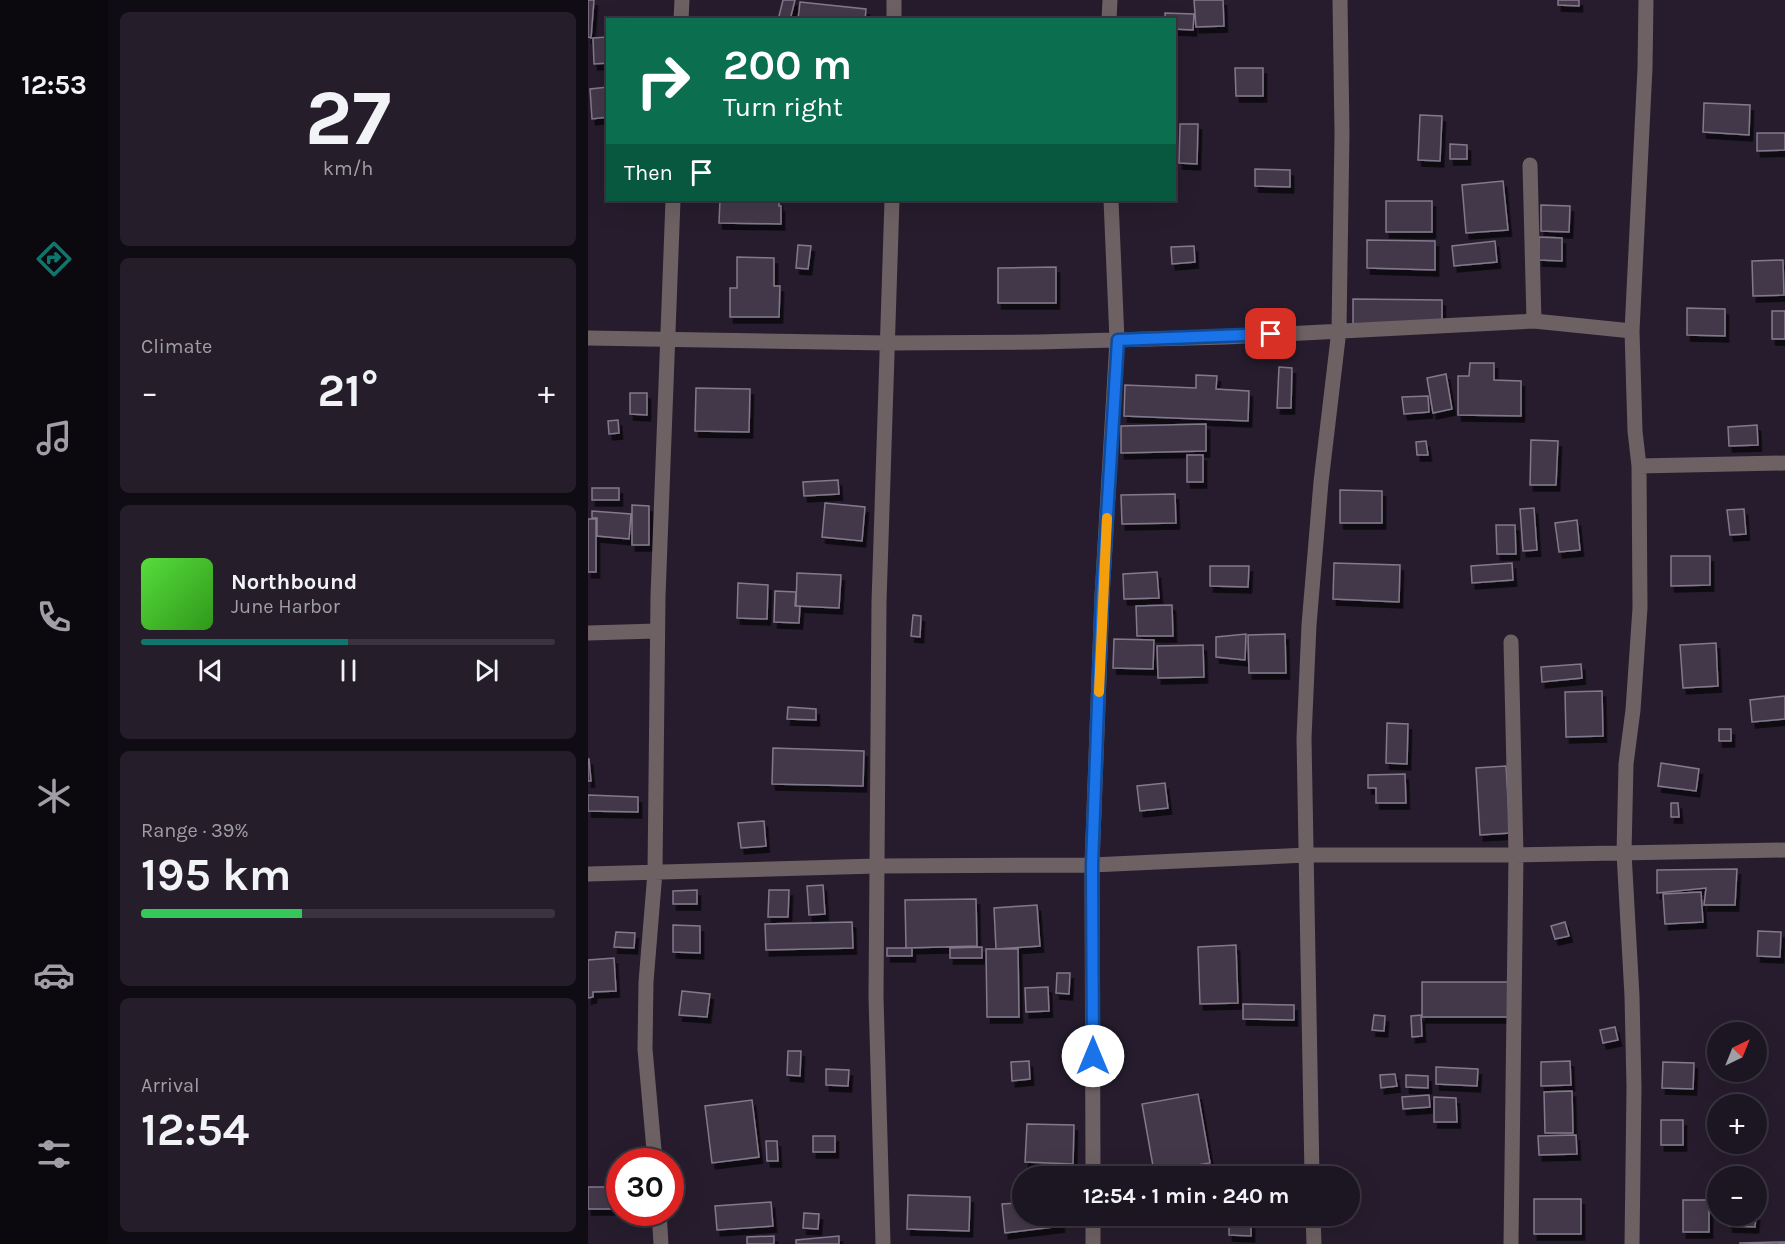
<!DOCTYPE html>
<html lang="en">
<head>
<meta charset="utf-8">
<style>
  body { margin:0; font-family:Karla,sans-serif; background:#251e2a; color:#f1f3f6; height:100vh; display:flex; flex-direction:column; font-size:22px; white-space:nowrap }
  * { box-sizing:border-box; margin:0 }
  p { font-size:20px; color:#a09fa5 }
  .icon { flex:none; width:33px; height:33px; fill:none; stroke:currentColor; stroke-width:2; stroke-linecap:round; stroke-linejoin:round }
  .map { position:relative; flex:1; overflow:hidden }
  .sheet { display:flex; flex-direction:column; gap:12px; padding:12px; background:#0f0c13; width:480px }
  .sheet>* { flex:none }
  .top-card { position:absolute; left:18px; top:18px; width:570px; height:183px; border-radius:0px; box-shadow:0 6px 24px #0002,0 0 0 2px #3a3440; background:#0b6e4f; color:#fff; overflow:hidden }
  .needle { width:39px; rotate:43deg }
  .controls { position:absolute; left:1119px; top:1022px; display:grid; gap:12px }
  .controls a { display:grid; place-items:center; width:60px; height:60px; border-radius:50%; background:#1c1522; box-shadow:0 6px 24px #0002,0 0 0 2px #3a3440; font-size:30px }
  .speed { position:absolute; left:18px; top:1148px; display:flex; gap:12px; font-size:30px; font-weight:700; text-align:center }
  .speed>* { display:grid; place-content:center; width:78px; height:78px; border-radius:50%; background:#1c1522; box-shadow:0 6px 24px #0002,0 0 0 2px #3a3440; line-height:1 }
  .speed .limit { border:9px solid #d22; background:#fff; color:#111 }
  .pin { position:absolute; display:grid; place-items:center; width:51px; height:51px; color:#fff; margin:-26px; border-radius:12px; box-shadow:0 3px 9px #0006 }
  .me { position:absolute; width:66px; margin:-33px; rotate:0deg; stroke-linejoin:round; filter:drop-shadow(0 0 4px #0008) }
  .turn { display:flex; align-items:center; gap:21px; height:126px; padding:0 18px; font-size:27px }
  .turn .icon { width:78px; height:78px; stroke-width:2.5 }
  .turn b { display:block; font-size:42px; line-height:51px }
  .then { display:flex; align-items:center; height:57px; padding:0 18px; background:#0003; gap:12px; font-size:22px }
  .big { font-size:45px; font-weight:700; line-height:1.1 }
  .sheet .card { flex:1; display:flex; flex-direction:column; justify-content:center; gap:9px; min-width:0; padding:0 21px; border-radius:9px; background:#251e2a }
  .sheet .dial { align-items:center; gap:0 }
  .dial b { font-size:78px; line-height:1 }
  .song { display:flex; align-items:center; gap:18px }
  .cover { width:72px; height:72px; border-radius:9px; background:linear-gradient(135deg,hsl(110 70% 55%),hsl(110 70% 35%)) }
  .played { height:6px; border-radius:3px; background:linear-gradient(90deg,#0f766e 50%,#3a3440 50%) }
  .keys { display:flex; justify-content:space-around; direction:ltr }
  .heat { display:flex; justify-content:space-between; align-items:center; font-size:33px; direction:ltr }
  .charge { height:9px; border-radius:4px; background:linear-gradient(90deg,#34c759 39%,#3a3440 0) }
  .trip { position:absolute; left:424px; top:1166px; width:348px; height:60px; border-radius:30px; background:#1c1522; box-shadow:0 6px 24px #0002,0 0 0 2px #3a3440; font-weight:700; line-height:60px; text-align:center }
  main { display:flex; flex:1; min-height:0 }
  .menu { display:flex; flex-direction:column; width:108px; justify-content:space-around; align-items:center; background:#0b080e; color:#a09fa5 }
  .menu .icon { width:42px; height:42px }
  .menu .current { color:#0f766e }
  .menu b { font-size:27px; color:#f1f3f6 }
  .map>svg:first-child { display:block }
</style>
</head>
<body>
<main>
<nav class="menu">
<b>12:53</b>
<svg class="icon current" aria-label="directions" viewBox="0 0 24 24"><path d="M12 3l9 9-9 9-9-9zM9 14v-3h6M13 9l2 2-2 2"/></svg>
<svg class="icon" aria-label="music" viewBox="0 0 24 24"><path d="M9 18V5l10-2v13"/><circle cx="6" cy="18" r="3"/><circle cx="16" cy="16" r="3"/></svg>
<svg class="icon" aria-label="phone" viewBox="0 0 24 24"><path d="M5 4h4l2 5-3 2q2 4 5 5l2-3 5 2v4C11 20 4 13 5 4z"/></svg>
<svg class="icon" aria-label="climate" viewBox="0 0 24 24"><path d="M12 3v18M4 7l16 10M4 17L20 7"/></svg>
<svg class="icon" aria-label="car" viewBox="0 0 24 24"><path d="M5 17H2v-5l4-1 3-4h7l3 4 3 1v5h-3M9 17h6M6 11h13"/><circle cx="7" cy="17" r="2"/><circle cx="17" cy="17" r="2"/></svg>
<svg class="icon" aria-label="filters" viewBox="0 0 24 24"><path d="M4 7h16M4 17h16"/><circle cx="9" cy="7" r="2"/><circle cx="15" cy="17" r="2"/></svg>
</nav>
<section class="sheet">
<div class="card dial"><b>27</b><p>km/h</p></div>
<div class="card"><p>Climate</p>
<div class="heat"><a>−</a><b class="big">21°</b><a>+</a></div>
</div>
<div class="card">
<div class="song"><i class="cover"></i><div><b>Northbound</b><p>June Harbor</p></div></div>
<div class="played"></div>
<div class="keys"><svg class="icon" aria-label="previous" viewBox="0 0 24 24"><path d="M18 5L8 12l10 7zM5 5v14"/></svg><svg class="icon" aria-label="pause" viewBox="0 0 24 24"><path d="M8 5v14M16 5v14"/></svg><svg class="icon" aria-label="next" viewBox="0 0 24 24"><path d="M6 5l10 7-10 7zM19 5v14"/></svg></div>
</div>
<div class="card"><p>Range · 39%</p><b class="big">195 km</b><div class="charge"></div></div>
<div class="card"><p>Arrival</p><b class="big">12:54</b></div>
</section>
<div class="map">
<svg width="1197" height="1244" viewBox="0 0 1197 1244">
  <defs>
    <filter id="shadow"><feDropShadow dx="3.5" dy="6" stdDeviation="0" flood-color="#0009"/></filter>
  </defs>
  <rect width="100%" height="100%" fill="#261c2d"/>
  <path fill="#43384a" stroke="#84788c" stroke-width="1.5" filter="url(#shadow)" d="M0,0H6L3,38L0,37Z
    M195,0H207L202,20H190Z
    M606,0H635L636,26L608,27Z
    M970,0H991V6L970,5Z
    M212,2L278,9L277,20H210Z
    M577,13L606,14L605,30L586,29V20H577Z
    M20,37V63L6,64L5,38Z
    M647,68H675V96H648Z
    M20,87V117L4,119L2,89Z
    M1116,103L1162,105L1161,135L1115,132Z
    M832,115L854,116L852,161L830,160Z
    M592,124H610L609,164L591,163Z
    M1169,133H1197V150L1169,151Z
    M862,144L879,145V159H862Z
    M667,169L702,170V187L667,186Z
    M915,181L920,230L878,233L874,185Z
    M132,200H191V206H193V224L131,223Z
    M798,201H844V232H798Z
    M953,205L982,206L981,232L953,231Z
    M951,237L974,238V261L951,260Z
    M779,240L847,241V270L779,268Z
    M907,241L909,262L866,266L864,246Z
    M210,245L223,246L220,269L208,268Z
    M606,246L607,262L584,264L583,247Z
    M149,257L186,258V286H192L191,317H142V288H149Z
    M1195,260L1196,295L1165,296L1164,261Z
    M468,267V303H410V268Z
    M765,299L854,300V325L765,324Z
    M1099,308L1137,309V336L1099,335Z
    M1184,311H1197V339H1184Z
    M882,363H906V380L933,381V416L870,415V376H881Z
    M691,367L704,368L703,408H689Z
    M858,374L864,409L845,413L839,378Z
    M608,375L629,376L628,389L661,391L660,421L536,416L537,385L608,388Z
    M108,388L162,389L161,432L107,431Z
    M42,393H59V415L42,414Z
    M840,396L841,412L816,414L814,397Z
    M30,420L31,433L21,434L20,421Z
    M618,424V451L533,453V426Z
    M1169,425L1170,445L1141,446L1140,427Z
    M943,440L970,441L968,485H942Z
    M838,441L840,455H829L828,442Z
    M599,455H615V482H599Z
    M250,480L251,494L216,496L215,482Z
    M4,488H31V500H4Z
    M752,490L794,491V523H752Z
    M587,494L588,523L534,524L533,495Z
    M237,503L277,507L274,541L234,537Z
    M44,505L61,506V545H44Z
    M946,508L949,550L935,551L932,509Z
    M1156,509L1158,534L1142,535L1139,510Z
    M4,511L43,514L41,539L9,536V518H4Z
    M0,519H8V572H0Z
    M989,520L992,550L971,552L967,523Z
    M908,525H927L928,554H909Z
    M1083,556H1122V585L1083,586Z
    M746,563L812,565L811,602L745,599Z
    M924,563L925,580L884,583L883,566Z
    M622,566H661L660,587L622,586Z
    M569,572L571,598L536,599L535,574Z
    M209,573L253,575L251,608L208,606Z
    M150,583L180,585L179,619L149,618Z
    M187,591L208,592L207,606H212L211,623L186,622Z
    M584,605L585,636H549L548,606Z
    M325,615L333,616L332,637L323,636Z
    M658,634L657,660L628,657V637Z
    M697,634L698,673H661L660,635Z
    M526,639L566,640L565,669L525,668Z
    M1128,643L1130,686L1095,688L1092,645Z
    M615,645L616,677L570,678L569,646Z
    M993,664L994,678L954,682L953,667Z
    M1014,691L1015,736L978,737L977,692Z
    M1197,696V719L1164,722L1162,700Z
    M200,707L228,709V720L199,719Z
    M799,723L820,724L819,764L798,763Z
    M1131,729H1143V741H1131Z
    M185,748L276,751L275,786L184,784Z
    M0,759H1L3,781H0Z
    M1073,763L1111,769L1108,791L1070,786Z
    M918,766L922,833L892,835L888,768Z
    M817,774L818,803H788V788H780V775Z
    M577,783L580,808L552,811L549,786Z
    M0,795L50,797V812L0,811Z
    M1083,803H1090L1091,817H1083Z
    M176,821L178,846L153,848L150,823Z
    M1149,869L1147,905H1116L1118,888L1069,893V870Z
    M235,885L237,914L221,915L219,886Z
    M109,890V904H85V891Z
    M181,890H201L200,917H180Z
    M1113,892L1115,922L1077,924L1075,894Z
    M388,899L389,946L318,948L317,900Z
    M449,905L452,946L408,949L406,908Z
    M264,922L265,948L178,950L177,924Z
    M977,922L981,936L967,939L963,926Z
    M85,925L112,926V953L85,952Z
    M1170,931L1193,932L1192,957L1169,956Z
    M28,932L47,933L46,948L26,947Z
    M648,945L650,1003L612,1004L610,947Z
    M394,947V958H362V948Z
    M299,948H324V956H299Z
    M398,949H430L431,1017H399Z
    M26,958L28,991L5,992V997L0,998V960Z
    M469,973H482L481,994L468,993Z
    M834,982H922V1017H834Z
    M460,987L461,1011L438,1012L437,988Z
    M94,991L122,994L119,1017L91,1015Z
    M655,1004L706,1005V1020L655,1019Z
    M786,1015L797,1016L796,1031L784,1030Z
    M833,1015L834,1036L824,1037L823,1016Z
    M1027,1027L1030,1040L1015,1043L1012,1030Z
    M200,1051H213L212,1076L199,1075Z
    M441,1061L442,1079L424,1081L423,1062Z
    M982,1061L983,1085L953,1086V1062Z
    M1075,1062L1106,1063L1105,1089L1074,1088Z
    M848,1067L890,1069L889,1086L848,1084Z
    M238,1069L261,1070L260,1086L238,1085Z
    M807,1074L809,1086L793,1088L792,1075Z
    M818,1075L840,1076V1088L818,1087Z
    M984,1091L985,1133H957L956,1092Z
    M610,1094L622,1163L566,1172L554,1104Z
    M841,1095L842,1107L815,1109L814,1097Z
    M846,1097L868,1098L869,1122H846Z
    M164,1100L171,1157L124,1163L117,1106Z
    M1073,1120H1095V1145H1073Z
    M439,1124L486,1125L485,1164L437,1162Z
    M988,1135L989,1154L951,1155L950,1136Z
    M225,1136H247V1152H225Z
    M178,1141H189L190,1161H179Z
    M0,1187H24L25,1209H0Z
    M435,1189V1215H472L473,1226L417,1233L414,1204L430,1203L428,1190Z
    M320,1195L382,1197L381,1231L319,1229Z
    M946,1199H993V1234H946Z
    M1095,1200H1121V1232H1095Z
    M183,1202L185,1226L129,1230L127,1206Z
    M216,1213L231,1214L230,1229L215,1228Z
    M1142,1215H1168L1167,1227L1141,1226Z
    M641,1221H663V1236L641,1235Z
    M186,1236V1244H159V1237Z
    M251,1236V1244H208V1240Z
    M1197,1242V1244L1151,1243Z"/>
  <g fill="none" stroke-linecap="round" stroke-linejoin="round">
    <path stroke="#6d6163" stroke-width="15" d="M93,20L94,0
      M306,20V0
      M521,20L522,0
      M942,165L946,321
      M0,338L299,343L450,342L638,337L946,321L1044,331
      M1051,466L1197,463
      M0,633L69,631
      M0,874L289,866L504,865L719,855H928L1197,850
      M67,1161L57,1049L58,982L67,872L70,596L85,200
      M505,1176L504,865L514,597L529,340L523,200
      M724,1176L716,738L721,625L733,482L751,330L754,133L752,0
      M71,1212L73,1244
      M505,1215V1244
      M725,1215L726,1244
      M295,1244L288,997L291,602L304,200
      M923,1244L928,855L923,642
      M1044,1244L1046,1087L1044,996L1036,853L1038,764L1045,710L1052,608L1051,466L1047,431L1044,331L1057,68L1058,0"/>
  </g>
  <g fill="none" stroke-linecap="round" stroke-linejoin="round">
    <g stroke="#114b97" stroke-width="15">
      <path id="route" d="M505,1056L504,865L514,597L530,340L683,334"/>
    </g>
    <use href="#route" stroke="#1a73e8" stroke-width="10"/>
    <path stroke="#f59e0b" stroke-width="10" d="M511,692L519,518"/>
  </g>
</svg>
<div class="controls">
<a><svg class="needle" viewBox="-14 -14 28 28"><path d="M0-13l5 13h-10z" fill="#e53935"/><path d="M0 13l5-13h-10z" fill="#a09fa5"/></svg></a>
<a>+</a>
<a>−</a>
</div>
<div class="speed"><div class="limit">30</div></div>
<div class="pin" style="left:683px;top:334px;background:#d93025"><svg class="icon" aria-label="arrive" viewBox="0 0 24 24"><path d="M6 21V4h12l-3 4 3 4H6"/></svg></div>
<svg class="me" style="left:505px;top:1056px" viewBox="-20 -20 40 40"><circle r="19" fill="#fff"/><path d="M0-13L10 11 0 6-10 11z" fill="#1a73e8"/></svg>
<div class="trip">12:54 · 1 min · 240 m</div>
<div class="top-card">
<div class="turn"><svg class="icon" aria-label="right" viewBox="0 0 24 24"><path d="M7 20v-9h11M14 6l5 5-5 5"/></svg><div><b>200 m</b>Turn right</div></div>
<div class="then">Then<svg class="icon" aria-label="arrive" viewBox="0 0 24 24"><path d="M6 21V4h12l-3 4 3 4H6"/></svg></div>
</div>
</div>
</main>
</body>
</html>
